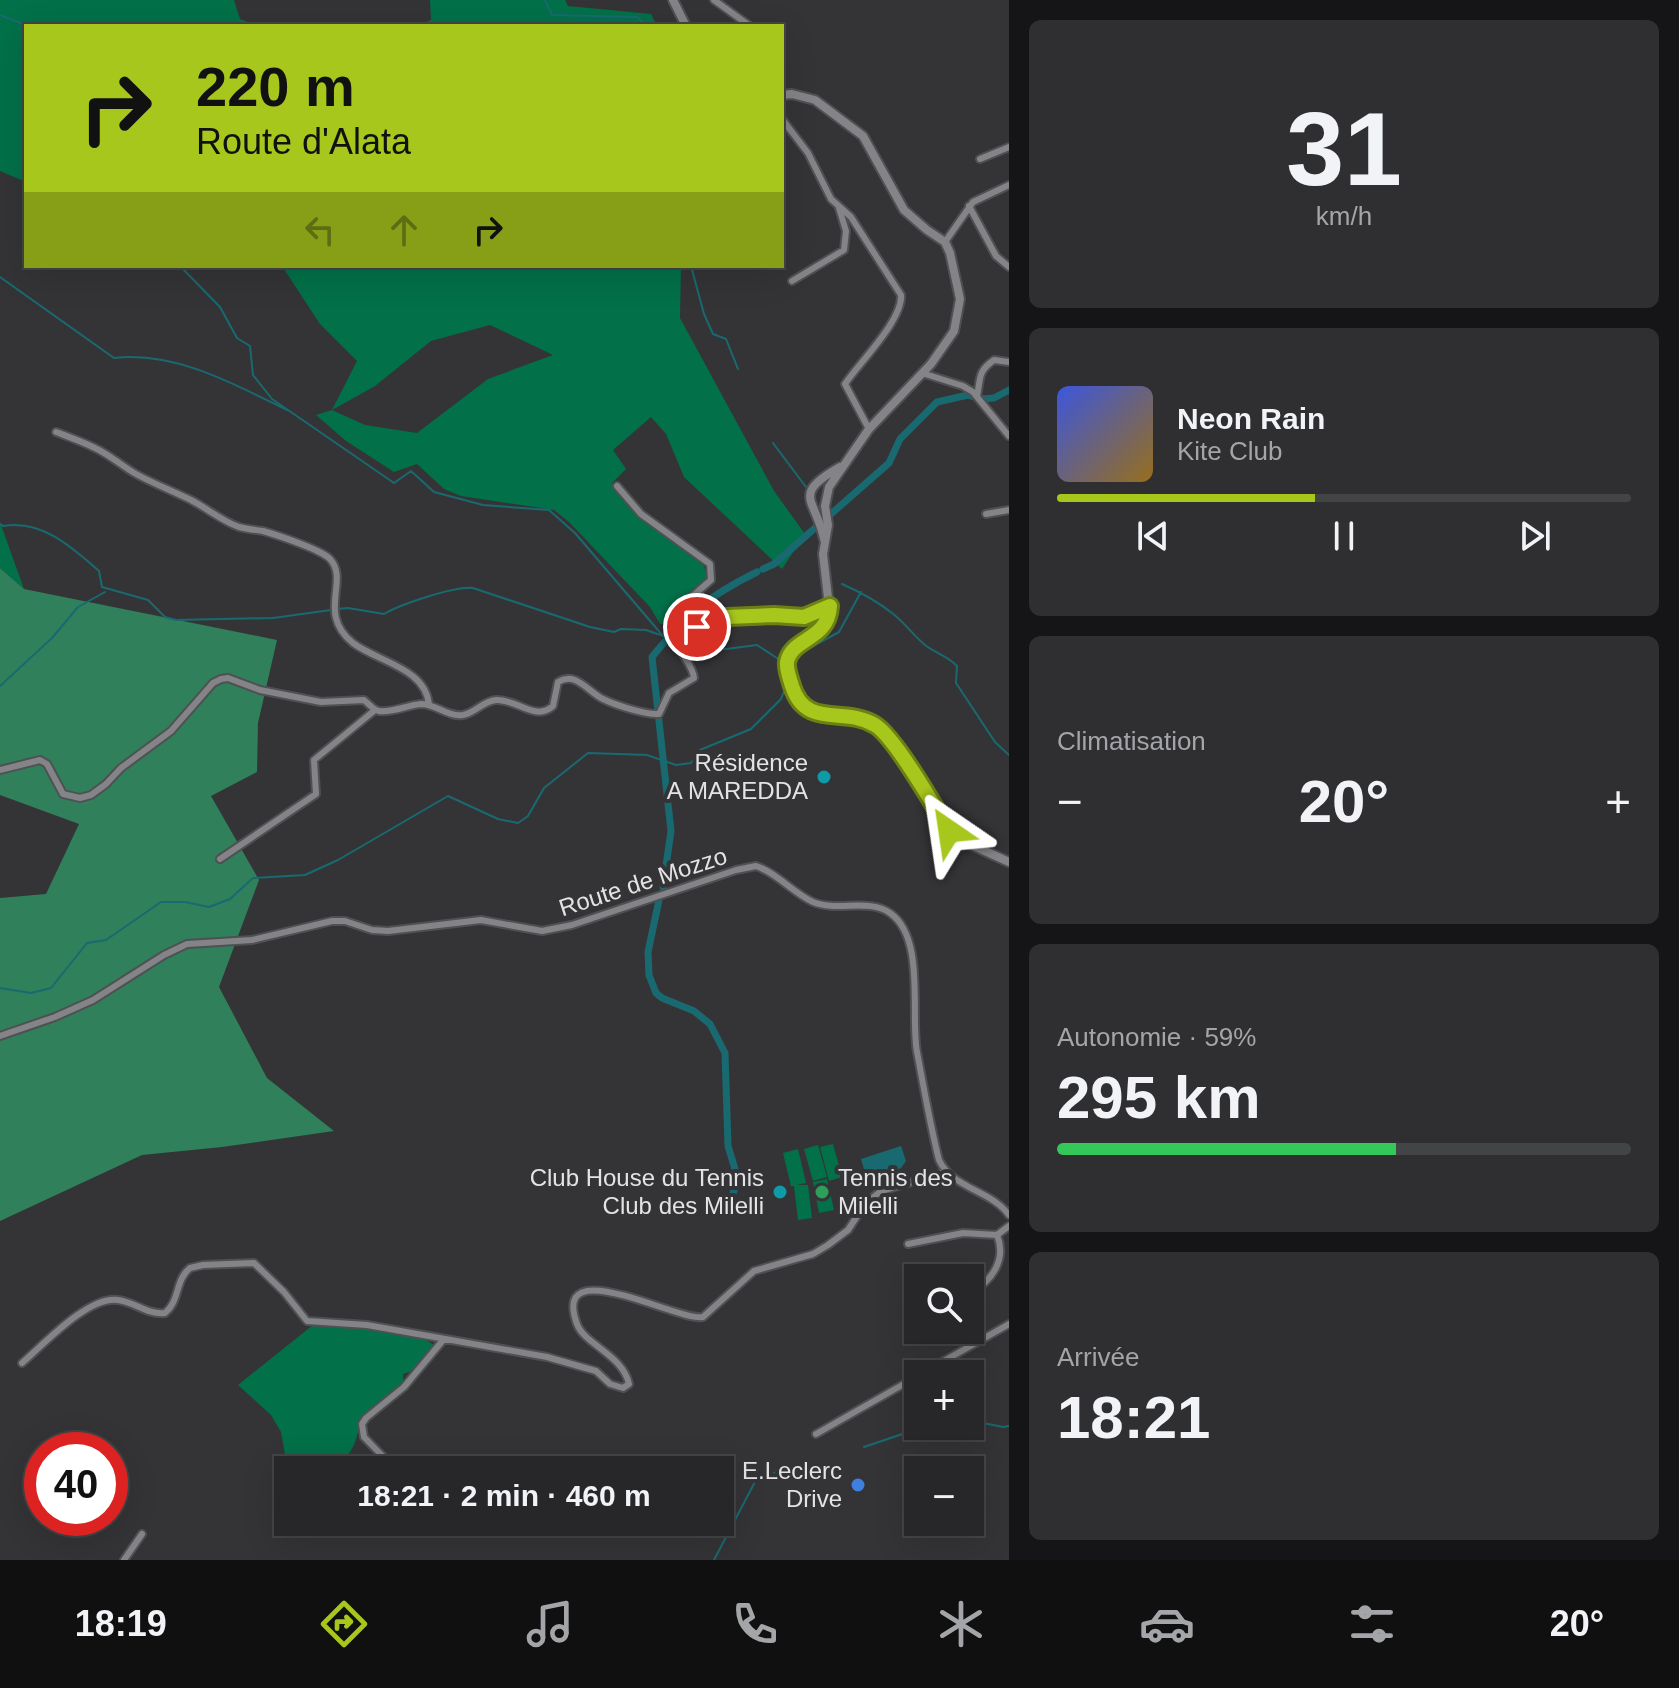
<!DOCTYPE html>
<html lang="fr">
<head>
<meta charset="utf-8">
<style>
  body { margin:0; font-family:Arial,sans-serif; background:#2f2f31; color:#f1f3f6; height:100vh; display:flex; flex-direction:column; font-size:30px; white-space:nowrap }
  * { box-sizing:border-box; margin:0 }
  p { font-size:26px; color:#a4a5a8 }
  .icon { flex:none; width:44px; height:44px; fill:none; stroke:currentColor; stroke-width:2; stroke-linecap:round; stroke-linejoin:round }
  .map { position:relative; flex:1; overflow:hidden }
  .side { display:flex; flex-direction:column; gap:20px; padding:20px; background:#151517; width:670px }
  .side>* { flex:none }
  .top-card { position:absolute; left:24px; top:24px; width:760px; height:244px; border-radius:0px; box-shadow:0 8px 32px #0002,0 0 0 2px #434446; background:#a8c71d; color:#111; overflow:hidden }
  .controls { position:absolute; left:904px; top:1264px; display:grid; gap:16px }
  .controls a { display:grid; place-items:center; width:80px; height:80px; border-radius:0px; background:#272729; box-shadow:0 8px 32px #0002,0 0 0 2px #434446; font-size:40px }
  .speed { position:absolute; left:24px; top:1432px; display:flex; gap:16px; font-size:40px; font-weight:700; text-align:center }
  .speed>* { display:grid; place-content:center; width:104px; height:104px; border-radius:50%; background:#272729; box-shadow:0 8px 32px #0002,0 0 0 2px #434446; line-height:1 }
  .speed .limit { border:12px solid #d22; background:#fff; color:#111 }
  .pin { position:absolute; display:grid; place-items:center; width:68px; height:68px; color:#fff; margin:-34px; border:4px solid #fff; border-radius:50%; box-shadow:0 2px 8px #0007 }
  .me { position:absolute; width:88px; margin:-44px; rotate:328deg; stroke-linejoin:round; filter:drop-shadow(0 0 6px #0008) }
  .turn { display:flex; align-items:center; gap:28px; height:168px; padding:0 40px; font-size:36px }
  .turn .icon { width:104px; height:104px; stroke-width:2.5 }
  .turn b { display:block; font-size:56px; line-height:68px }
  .lanes { display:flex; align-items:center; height:76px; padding:0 40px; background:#0003; justify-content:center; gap:40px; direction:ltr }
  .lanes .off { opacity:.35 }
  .big { font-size:60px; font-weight:800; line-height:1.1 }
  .side .widget { flex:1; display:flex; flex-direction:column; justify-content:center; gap:12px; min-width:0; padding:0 28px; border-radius:12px; background:#2f2f31 }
  .side .dial { align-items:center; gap:0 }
  .dial b { font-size:104px; line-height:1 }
  .song { display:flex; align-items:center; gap:24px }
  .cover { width:96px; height:96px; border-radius:12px; background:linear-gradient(135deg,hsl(230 70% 55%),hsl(40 70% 35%)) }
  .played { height:8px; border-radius:4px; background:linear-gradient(90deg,#a8c71d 45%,#434446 45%) }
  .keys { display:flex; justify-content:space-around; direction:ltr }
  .heat { display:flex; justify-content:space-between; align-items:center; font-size:44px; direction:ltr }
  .charge { height:12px; border-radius:6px; background:linear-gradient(90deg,#34c759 59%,#434446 0) }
  .trip { position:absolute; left:274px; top:1456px; width:460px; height:80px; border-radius:0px; background:#272729; box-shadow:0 8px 32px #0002,0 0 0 2px #434446; font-weight:800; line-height:80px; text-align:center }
  .tabs { display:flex; height:128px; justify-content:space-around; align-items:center; background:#101010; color:#a4a5a8 }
  .tabs .icon { width:56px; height:56px }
  .tabs .current { color:#a8c71d }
  .tabs b { font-size:36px; color:#f1f3f6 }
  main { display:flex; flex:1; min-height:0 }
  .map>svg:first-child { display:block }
</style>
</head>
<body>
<main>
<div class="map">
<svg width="1009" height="1560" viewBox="0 0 1009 1560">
  <rect width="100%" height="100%" fill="#343437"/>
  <path fill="#027049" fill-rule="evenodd" d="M0,0H234L240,19L259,26H26V182L0,171Z
    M430,0H565L568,6L651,14L657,26H417L431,20Z
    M282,266H681L680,318L774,491L805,534L782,569L684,477L666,434L651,417L613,450L626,469L612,483L628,505L703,564L708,578L671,614L667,624H660L650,607L569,522L554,510L461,496L444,489L417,464L394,472L346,441L316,415L332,410L357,361L320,324ZM490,325L553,355L488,379L417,433L365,425L332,410L375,386L431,341Z
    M0,522L24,589L0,568Z
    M833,1144L842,1177L829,1181L820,1147Z
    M818,1145L827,1177L813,1181L804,1149Z
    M798,1149L806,1183L797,1185H808L812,1218L798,1220L794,1186H791L783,1153Z
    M827,1179L834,1210L819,1213L813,1182Z
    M313,1325C345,1325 408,1325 434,1345C425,1356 418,1371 403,1374V1385L361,1418C355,1446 355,1449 334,1470L288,1471L281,1432L271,1415L238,1385Z"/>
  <path fill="#2f805b" d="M0,568L24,589L277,640L258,723L257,772L211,796L259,880L219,987L267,1078L334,1131L222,1147L142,1155L0,1221V898L46,894L79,824L0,795Z"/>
  <path fill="#196a70" d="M901,1146L906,1161L901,1168L873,1181L866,1176L861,1159Z"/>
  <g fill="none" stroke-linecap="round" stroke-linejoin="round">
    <path stroke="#196a70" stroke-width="2" d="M545,0L552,15L637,17L647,26
      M0,15L28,26
      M180,266L220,307L237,338L250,346L253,375L272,399L394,483L411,471L434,492L483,505L549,510L575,533L663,636
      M691,266L704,314L713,334L726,339L738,369
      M0,277L114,358C175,351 234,384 287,410
      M773,443L806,487
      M0,524L3,526C41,519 72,547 99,571L102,587L148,600L165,617L176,620L273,618L331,610
      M842,584C860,592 877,601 892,613C904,622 913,635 925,645C935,653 948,656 957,666L956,683L960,689L995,742L1009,755
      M337,609L348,608L384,614C401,604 455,586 473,588L590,627L614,632L621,629L646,630L698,648L726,649L757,645L783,662
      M793,657L839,632L861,592
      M0,686L52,638L78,607L105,592
      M0,988L31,993L51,988L87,943L106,940L161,902H185L209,907L230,899L253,878L305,875L338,860L448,796L498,819L518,823L528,816L544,788L588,753L647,755L676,765L691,763L700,750L751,729L781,699L786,686L783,666
      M864,1447L923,1427L942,1430L983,1423L1003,1427L1009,1426
      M714,1560L757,1478L793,1467"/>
    <path stroke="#196a70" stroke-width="7" d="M763,569L774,564L889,463L900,439L937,402L968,395L983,399L994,398L1009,390
      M663,887L671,831L652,657C686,615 708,596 757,572
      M659,900L648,952L649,975L656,993L662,998L694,1011L710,1024L725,1053L728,1146L738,1179L732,1196L735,1206"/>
    <g stroke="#4f5052" stroke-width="10">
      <path id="minor" d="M714,0L750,26
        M782,119L808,153L831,199L851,217L901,295C903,320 859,363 845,384L869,429
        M980,159L1009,147
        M969,206L996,256L1009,267
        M945,242L973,202L1009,185
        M792,281L844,250L846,231L839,208
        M922,373L963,386L973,392L1009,436
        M977,396C981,378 977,372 994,360L1009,362
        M56,432C69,437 83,442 95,448C110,455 122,466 136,474C154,484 173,491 191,500C208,509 222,521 239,527C247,529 255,530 263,531C277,535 322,550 330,559C350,581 316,613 353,643C378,662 426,668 429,705
        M617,486L641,514L710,564L711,580C702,588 672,612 672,623C671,630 677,636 681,640
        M986,514L1009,510
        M0,770L40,760L47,764L63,794L80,798L91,795L106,784L121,768L171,731L213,683L221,679L228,678L260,690L321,702L364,700C369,704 373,710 379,711C392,713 408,705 421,704C436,704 447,717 463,715C475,713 483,701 496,700C518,699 535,722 553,706L558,682C576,671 587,691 603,699C615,705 646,715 659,714L669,693L694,678C693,666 683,658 679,646C692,613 746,614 776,615C786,615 797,618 807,616C815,615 823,609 830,606
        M220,859L316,794L314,760L375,710
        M0,1036L55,1017L93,1000L164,955L187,944L252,940L332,921H345L372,930L388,931L481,920L542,931L572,925L736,870L756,866C777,873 793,893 813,902C837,912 869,898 890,913C926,938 910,1015 917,1052C924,1088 930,1125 939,1160C953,1189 991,1190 1009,1215
        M908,1244L963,1233L997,1235L1009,1226
        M970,1292C992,1282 1007,1259 997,1235
        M22,1363C43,1345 89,1295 118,1300C135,1302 147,1315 165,1313C180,1301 175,1280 190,1268L203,1265L254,1263L284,1292L307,1321L367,1325L547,1357L596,1371L610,1384L623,1388L629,1384C623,1355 584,1344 577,1324C550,1250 678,1322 703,1317L754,1271L813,1254L828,1245L848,1230L865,1204L881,1191L945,1172
        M921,1374L1009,1324
        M816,1434L918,1376
        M396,1470L364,1437L362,1424L366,1418L404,1387L444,1339
        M124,1560L142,1534"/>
    </g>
    <g stroke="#4f5052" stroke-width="12">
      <path id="tertiary" d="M673,0L686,26
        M782,95L792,94L815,100L863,136L904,210L927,230L945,242L950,253L960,299L954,331L931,364L869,429L829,487L825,506L828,525L823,554L830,615C823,636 788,641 787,664C787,673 791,686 795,694C812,727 849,707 876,726C897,740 934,807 949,831L963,841L1009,862
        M824,539C816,499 790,495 840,467"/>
    </g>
    <use href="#minor" stroke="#848488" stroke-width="6"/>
    <use href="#tertiary" stroke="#848488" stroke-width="8"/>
  </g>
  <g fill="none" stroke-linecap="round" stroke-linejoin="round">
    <g stroke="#6d8113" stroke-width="20">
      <path id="route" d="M697,627L727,617L774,615L804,617L830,606C828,641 792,637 787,662C786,669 790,679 792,686C806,730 845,706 875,725C895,737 936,809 949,831"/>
    </g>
    <use href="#route" stroke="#a8c71d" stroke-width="14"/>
  </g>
  <g fill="#0f9aa8" stroke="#343437" stroke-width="3">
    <circle cx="824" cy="777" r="8"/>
    <circle cx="780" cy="1192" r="8"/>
  </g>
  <circle fill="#2e9e5b" stroke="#343437" stroke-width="3" cx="822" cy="1192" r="8"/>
  <circle fill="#3f7fe0" stroke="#343437" stroke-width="3" cx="858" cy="1485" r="8"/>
  <g text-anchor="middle" stroke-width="8" stroke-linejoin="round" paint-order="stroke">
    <g font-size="24" fill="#e3e3e5" stroke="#343437" text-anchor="end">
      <text x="808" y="771">Résidence<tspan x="808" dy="28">A MAREDDA</tspan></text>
      <text x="764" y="1186">Club House du Tennis<tspan x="764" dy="28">Club des Milelli</tspan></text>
      <text x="838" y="1186" text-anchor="start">Tennis des<tspan x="838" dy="28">Milelli</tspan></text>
      <text x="842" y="1479">E.Leclerc<tspan x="842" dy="28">Drive</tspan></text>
    </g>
    <g font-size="24" fill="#e3e3e5" stroke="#343437">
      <text transform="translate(643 882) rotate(-18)" y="8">Route de Mozzo</text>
    </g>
  </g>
</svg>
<div class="controls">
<a><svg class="icon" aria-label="search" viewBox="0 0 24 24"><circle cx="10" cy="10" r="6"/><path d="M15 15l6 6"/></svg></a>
<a>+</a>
<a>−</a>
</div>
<div class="speed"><div class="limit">40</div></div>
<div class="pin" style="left:697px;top:627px;background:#d93025"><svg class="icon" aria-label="arrive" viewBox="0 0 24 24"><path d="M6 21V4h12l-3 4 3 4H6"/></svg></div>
<svg class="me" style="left:949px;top:831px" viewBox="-20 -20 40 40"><path d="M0-17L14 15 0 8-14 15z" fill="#a8c71d" stroke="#fff" stroke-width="4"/></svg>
<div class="trip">18:21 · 2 min · 460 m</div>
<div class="top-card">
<div class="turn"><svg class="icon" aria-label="right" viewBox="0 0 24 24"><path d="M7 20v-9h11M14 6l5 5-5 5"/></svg><div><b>220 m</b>Route d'Alata</div></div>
<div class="lanes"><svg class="icon off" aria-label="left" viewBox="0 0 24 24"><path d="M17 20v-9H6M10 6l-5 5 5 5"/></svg><svg class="icon off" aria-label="ahead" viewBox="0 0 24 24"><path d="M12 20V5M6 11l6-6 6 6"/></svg><svg class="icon" aria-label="right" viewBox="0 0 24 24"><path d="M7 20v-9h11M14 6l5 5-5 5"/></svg></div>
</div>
</div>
<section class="side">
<div class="widget dial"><b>31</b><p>km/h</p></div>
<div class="widget">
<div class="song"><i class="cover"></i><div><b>Neon Rain</b><p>Kite Club</p></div></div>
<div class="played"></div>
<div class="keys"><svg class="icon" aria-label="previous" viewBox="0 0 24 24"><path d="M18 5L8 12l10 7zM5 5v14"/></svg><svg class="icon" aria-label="pause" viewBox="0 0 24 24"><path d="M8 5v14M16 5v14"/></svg><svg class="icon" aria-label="next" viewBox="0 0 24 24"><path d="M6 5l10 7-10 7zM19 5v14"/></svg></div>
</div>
<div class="widget"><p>Climatisation</p>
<div class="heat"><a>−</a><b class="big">20°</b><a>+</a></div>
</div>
<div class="widget"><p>Autonomie · 59%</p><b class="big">295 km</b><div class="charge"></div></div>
<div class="widget"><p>Arrivée</p><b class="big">18:21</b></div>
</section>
</main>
<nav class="tabs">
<b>18:19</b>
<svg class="icon current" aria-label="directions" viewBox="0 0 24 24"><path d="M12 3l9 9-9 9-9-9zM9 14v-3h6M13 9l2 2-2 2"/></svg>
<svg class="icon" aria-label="music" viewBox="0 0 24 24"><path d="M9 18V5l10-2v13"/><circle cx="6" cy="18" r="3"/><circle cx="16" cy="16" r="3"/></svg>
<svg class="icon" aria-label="phone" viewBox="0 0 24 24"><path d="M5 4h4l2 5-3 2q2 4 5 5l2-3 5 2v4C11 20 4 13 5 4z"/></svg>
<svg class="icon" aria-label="climate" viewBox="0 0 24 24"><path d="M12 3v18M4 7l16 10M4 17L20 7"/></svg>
<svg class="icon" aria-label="car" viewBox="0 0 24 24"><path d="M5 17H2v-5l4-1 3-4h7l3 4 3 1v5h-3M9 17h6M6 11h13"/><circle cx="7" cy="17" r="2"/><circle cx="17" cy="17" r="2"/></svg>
<svg class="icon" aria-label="filters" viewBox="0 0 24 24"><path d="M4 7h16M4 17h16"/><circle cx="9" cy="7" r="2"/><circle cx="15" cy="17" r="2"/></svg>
<b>20°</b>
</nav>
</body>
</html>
